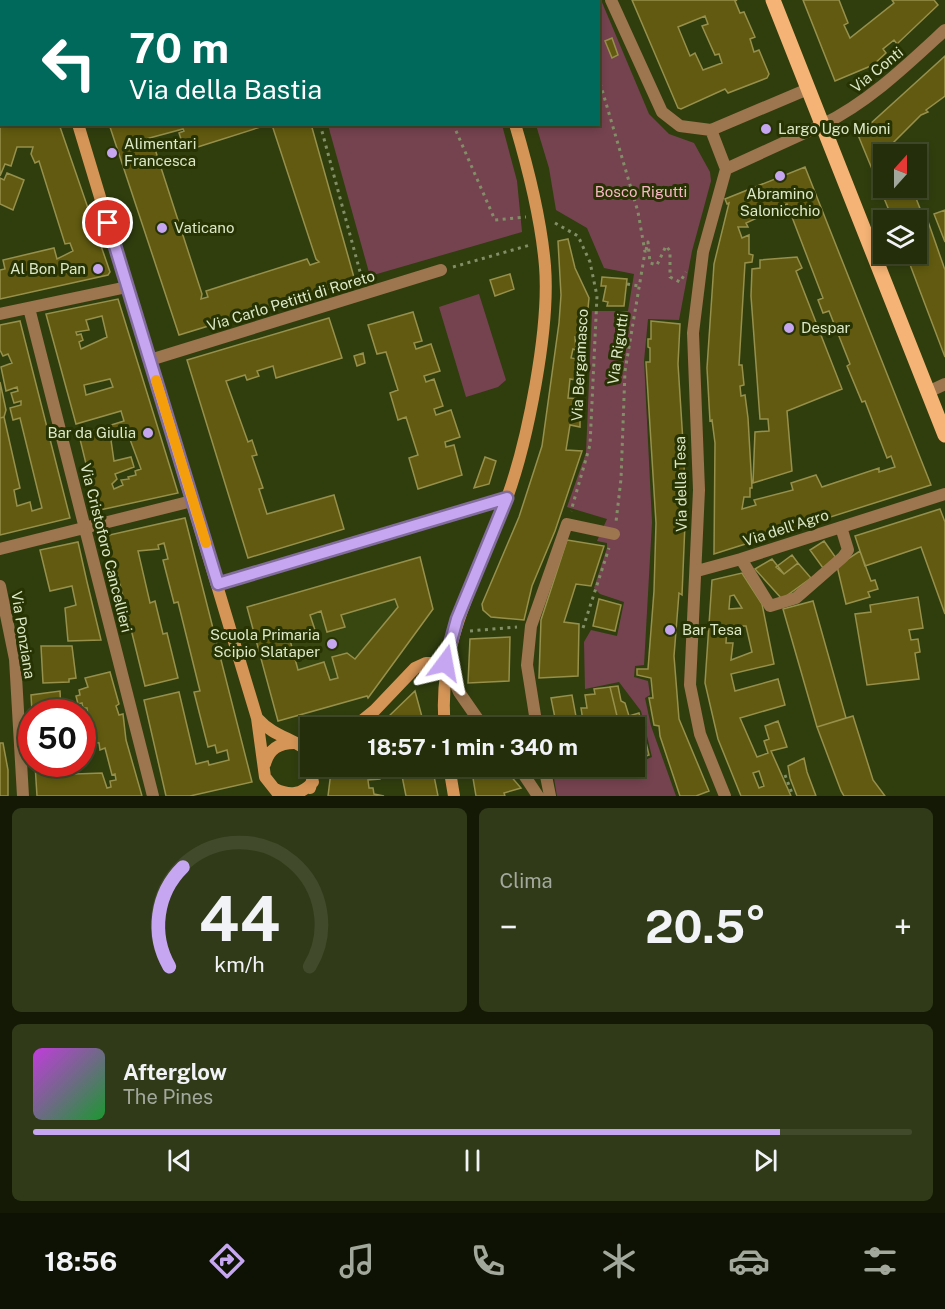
<!DOCTYPE html>
<html lang="it">
<head>
<meta charset="utf-8">
<style>
  body { margin:0; font-family:"Public Sans",sans-serif; background:#303a18; color:#f1f3f6; height:100vh; display:flex; flex-direction:column; font-size:22px; white-space:nowrap }
  * { box-sizing:border-box; margin:0 }
  p { font-size:20px; color:#a3a89c }
  .icon { flex:none; width:33px; height:33px; fill:none; stroke:currentColor; stroke-width:2; stroke-linecap:round; stroke-linejoin:round }
  .map { position:relative; height:796px; overflow:hidden }
  .side { display:flex; flex-direction:column; gap:12px; padding:12px; background:#141906; flex:1 }
  .side>* { flex:none }
  .top-card { position:absolute; left:0px; top:0px; width:600px; height:126px; box-shadow:0 3px 9px #0003,0 0 0 2px #414a2b; background:#00695c; color:#fff; overflow:hidden }
  .needle { width:39px; rotate:21deg }
  .buttons { position:absolute; left:873px; top:144px; display:grid; gap:12px }
  .buttons a { display:grid; place-items:center; width:54px; height:54px; border-radius:0px; background:#242e0a; box-shadow:0 3px 9px #0003,0 0 0 2px #414a2b; font-size:30px }
  .speed { position:absolute; left:18px; top:699px; display:flex; gap:12px; font-size:30px; font-weight:700; text-align:center }
  .speed>* { display:grid; place-content:center; width:78px; height:78px; border-radius:50%; background:#242e0a; box-shadow:0 3px 9px #0003,0 0 0 2px #414a2b; line-height:1 }
  .speed .limit { border:9px solid #d22; background:#fff; color:#111 }
  .pin { position:absolute; display:grid; place-items:center; width:51px; height:51px; color:#fff; margin:-26px; border:3px solid #fff; border-radius:50%; box-shadow:0 2px 6px #0007 }
  .me { position:absolute; width:66px; margin:-33px; rotate:13deg; stroke-linejoin:round; filter:drop-shadow(0 0 4px #0008) }
  .turn { display:flex; align-items:center; gap:21px; height:126px; padding:0 30px; font-size:27px }
  .turn .icon { width:78px; height:78px; stroke-width:2.5 }
  .turn b { display:block; font-size:42px; line-height:51px }
  .big { font-size:45px; font-weight:700; line-height:1.1 }
  .side .widget { flex:1; display:flex; flex-direction:column; justify-content:center; gap:9px; min-width:0; padding:0 21px; border-radius:9px; background:#303a18 }
  .side .dial { align-items:center; gap:0 }
  .dial svg { height:156px; overflow:visible; fill:none; stroke:#414a2b; stroke-width:7; stroke-linecap:round; text-anchor:middle }
  .dial text { fill:#f1f3f6; stroke:none }
  .song { display:flex; align-items:center; gap:18px }
  .cover { width:72px; height:72px; border-radius:9px; background:linear-gradient(135deg,hsl(290 70% 55%),hsl(130 70% 35%)) }
  .played { height:6px; border-radius:3px; background:linear-gradient(90deg,#c6a6f0 85%,#414a2b 85%) }
  .keys { display:flex; justify-content:space-around; direction:ltr }
  .heat { display:flex; justify-content:space-between; align-items:center; font-size:33px; direction:ltr }
  .side .tiles { flex:1; display:grid; gap:12px; grid-template-columns:1fr 1fr }
  .widget:last-child { grid-column:span 2 }
  .trip { position:absolute; left:300px; top:717px; width:345px; height:60px; border-radius:0px; background:#242e0a; box-shadow:0 3px 9px #0003,0 0 0 2px #414a2b; font-weight:700; line-height:60px; text-align:center }
  .menu { display:flex; height:96px; justify-content:space-around; align-items:center; background:#0e1204; color:#a3a89c }
  .menu .icon { width:42px; height:42px }
  .menu .selected { color:#c6a6f0 }
  .menu b { font-size:27px; color:#f1f3f6 }
  .map>svg:first-child { display:block }
</style>
</head>
<body>
<div class="map">
<svg width="945" height="796" viewBox="0 0 945 796">
  <rect width="100%" height="100%" fill="#303e0e"/>
  <path fill="#384710" d="M420,557L433,609L368,698L367,696L278,721L247,607Z"/>
  <path fill="#754350" d="M496,0H601L649,114L669,134L694,143L710,172L711,181L692,251L679,320L648,319L644,361L652,522L644,665L635,666L634,677L648,681L650,695L645,698L651,726L676,796H557L554,778L591,776L589,766L629,767L632,775L646,771L645,760L652,757L641,711L619,682L585,689L584,642L591,630L617,636L624,602L600,594L594,588L607,548V543L597,541L607,519L567,507L586,453L592,311H628L634,274L604,268L587,228L556,210L549,168L536,125L598,124V2Z
    M328,125H502L517,181L522,232L370,276Z
    M479,294L506,380L498,387L466,397L439,307Z"/>
  <path fill="#615a10" stroke="#97904c" stroke-width="1.5" fill-rule="evenodd" d="M210,0H259V2H207Z
    M632,0H737L735,1L740,13L744,12L755,37L750,39L754,52L759,50L769,74L767,78L728,93L725,89L681,109L678,108ZM705,16L708,24L702,26L715,55L719,54L722,63L703,70L695,53L690,56L678,27Z
    M803,0H839L848,23L844,25L850,38L894,3L892,0H934L938,5L897,44L894,40L883,49L886,53L873,65L835,81Z
    M612,38L618,55L612,58L605,41Z
    M945,56V96L926,110L928,112L921,115L892,144L896,154H884V188H912L921,211L924,210L945,270V357L906,254H916V220H893L858,135Z
    M0,117L2,124H59L110,272L108,275L0,299V270L5,269L3,260L54,248L57,259L73,251L70,243L65,244L39,161L35,163L31,154L33,147H17L11,166L5,164L0,176Z
    M114,124H270L185,151L179,133L184,131L183,129L142,140L144,146L153,143L202,294L201,299L208,297L206,291L307,259L310,265L319,262L316,259L272,125L311,124L355,281L179,335L110,127Z
    M805,167L931,485L714,554L715,443L712,420L710,421L707,368L714,264L729,203L727,204L725,199ZM787,204L823,298L818,300L823,313L829,311L850,364L847,366L862,402L865,401L887,458L891,456L895,467L879,472V468L822,487L816,475L791,483L793,490L754,500L756,505L742,509L744,497H750V488H752L748,418L745,395L741,396L740,386L744,385L742,365H739L745,263L752,262L753,255L749,254V235L742,238L738,227H748L746,223Z
    M7,173L24,180L13,210L0,204V178L4,180Z
    M945,210V242L934,214Z
    M568,239L575,268L589,298L585,339L575,337L576,350L573,349L571,358L583,360L581,381L570,379L568,398L580,399V427L570,425L566,450L582,451L555,531L532,586L524,620L491,617L483,610L482,604L519,517L542,446L559,323L561,295L558,241Z
    M797,257L802,268L796,271L842,389L787,411L792,471L753,483L755,432L769,431L768,419H760L751,296L752,269L760,268V260Z
    M510,274L514,289L495,296L490,280Z
    M602,277L627,279L624,306H607L608,302L603,301L606,286H601Z
    M118,299L178,493L100,510L97,509L79,435L124,421L121,411L76,424L46,314ZM102,316L107,337L81,349L79,342L83,340L81,334L77,335L76,332L89,330L86,320ZM110,379L113,387L86,395L84,385ZM128,434L141,469L135,471L136,475L128,477L129,479L121,480L123,485L114,489L112,484L117,479L115,474L134,467L131,457L114,461L111,440Z
    M413,312L422,341L414,343L416,349L431,344L440,371L424,376L426,382L434,379L443,406L434,409L436,415L451,410L460,437L445,442L446,447L454,445L462,475L418,489L409,458L418,455L406,417L398,420L390,393L398,390L386,352L377,354L368,325Z
    M329,318L342,358L276,378L273,366L257,371L259,376L247,380L245,375L226,381L248,442L252,440L257,455L252,456L263,488L259,489L267,514L334,495L344,529L248,558L187,360Z
    M20,321L70,518L0,535V418L4,417L20,488L14,490L17,506L30,502L32,511L42,508L20,418L13,420L10,408L21,405V401L14,403L11,393L18,391L17,387L6,391L1,367L12,363L8,354L3,356L0,350V325Z
    M651,321L680,324L678,364L684,458L685,523L682,595L679,593L674,656L679,719L709,791L696,796H680L660,736L659,726L654,725L649,698H653L651,678L637,675V669H648L654,591L656,523L646,362H650V348L648,347V339H651Z
    M363,353L365,363L357,366L354,356Z
    M0,382L6,410L4,417L0,418Z
    M485,457L496,461L489,484L474,488Z
    M940,509L945,522V614L921,547L865,566L855,536Z
    M185,518L252,782L190,796H166L144,700L179,692L196,764L208,761L209,765L229,760L227,750L217,753L215,745L208,747L194,692L200,691L178,602L174,603L163,560L168,559L164,543L158,545L159,549L138,551L150,603L155,601L163,634L167,633L178,678L145,686L117,572L113,573L105,536Z
    M567,540L604,546L591,586L576,584L564,622L579,624L578,676L539,678L541,620Z
    M824,541L836,558L823,568L810,550Z
    M78,542L87,582L101,640L68,641L65,608L76,605L72,586L50,591L40,550Z
    M860,551L871,581L875,580L878,589L868,592L870,597L846,604L837,566Z
    M792,555L798,563L784,574L776,567Z
    M420,557L433,609L368,698L367,696L278,721L247,607ZM395,599L398,607L355,659L347,653L332,657L338,678L330,680L324,662L298,670L290,640L316,633L310,615L321,611L327,632L345,627L341,615Z
    M772,559L784,574L798,563L811,578L782,599L755,569Z
    M742,573L762,604L774,664L731,674L735,691L778,679L785,705L740,718L757,757L768,753L764,741L769,739L765,726L778,721L787,747L771,751L791,796H741L718,739L705,683L712,580ZM734,595L742,608L729,609L730,596ZM727,626H746L752,652L731,660L733,643H726ZM759,771L764,786L759,788L753,773Z
    M918,597L923,628L909,630L911,640L918,639L920,652L915,653L919,679L867,685L855,614L871,612L870,605Z
    M599,599L621,605L615,631L593,626Z
    M813,601L846,718L817,727L783,609Z
    M510,637L509,681L468,683L470,639Z
    M41,646H72L76,678L69,679V682L43,683Z
    M110,672L119,704L116,706L119,715L123,714L126,740L142,796H37L35,764H74L75,774L102,773L107,788L111,787L110,781L116,780L115,774L112,775L105,748L100,750L99,743L91,742L87,708H83L82,703L78,704L76,696L80,695L79,690L88,687L85,678Z
    M618,686L621,701L625,703L629,716L639,713L649,755L640,758L643,769L634,772V728H616L613,717L617,716L610,687Z
    M610,687L617,716L591,722L592,728H557L551,698L572,695L577,722L583,721L581,708H587L585,695L595,694L594,689Z
    M60,691L61,712H32L31,695Z
    M415,691L425,728H377L388,717Z
    M853,716L873,780L885,796H844L841,791L817,727Z
    M0,743H3L8,770V796H0Z
    M804,758L807,772L816,796H797L790,778L788,766Z
    M338,766H383L380,779L368,780L369,788H373L374,794L384,796H328L331,772Z
    M408,766H432L438,796H406L402,776L410,774Z
    M471,766H502L521,788L504,793L505,796H476Z
    M564,766H585L586,773L566,776Z"/>
  <g fill="none" stroke-linecap="round" stroke-linejoin="round">
    <path stroke="#828f66" stroke-width="3" stroke-dasharray="3 4.5" stroke-linecap="butt" d="M572,0L573,2
      M598,76L638,212L645,252L625,371L621,479L616,522
      M0,107H2
      M320,124L362,279
      M453,124L495,220L526,217
      M555,223L578,236L590,262L597,296L590,445L571,511
      M646,250L648,242L650,263L657,265L666,246L670,251V277L680,282L686,272
      M453,267L530,245
      M627,284L639,286
      M583,628L609,548
      M470,631L517,627
      M785,775L793,796"/>
    <path stroke="#9d754f" stroke-width="12" d="M150,0V2
      M611,0L662,112L680,126L711,130
      M294,2L296,0
      M808,89L711,130L726,169L822,125
      M29,308L153,796
      M0,314L127,287
      M150,360L441,270
      M928,392L945,384
      M841,527L848,550L843,557L796,598L770,606L741,559L945,494
      M0,549L192,501
      M697,571L741,559
      M218,584L507,498
      M0,586L15,659L23,796
      M446,664L459,692L484,728
      M537,728L527,665L531,626L567,524L614,534
      M518,766L538,796
      M544,766L550,796
      M725,796L700,734L690,685L699,490L693,333L703,252L726,169"/>
    <path stroke="#9d754f" stroke-width="12" d="M0,38L2,32
      M0,65L2,63
      M822,125C869,102 907,65 945,30"/>
    <path stroke="#d59557" stroke-width="12" d="M33,0L34,2
      M473,0V2
      M13,2V0
      M78,124L257,718L265,777L280,796
      M258,719C275,738 295,738 310,753
      M353,728L375,710L415,668L426,663H445
      M445,728C436,643 479,575 507,498C528,440 550,328 545,266C541,218 529,171 515,124
      M265,764C269,749 279,743 294,743
      M449,766L454,796
      M310,788L316,766
      M275,789C290,796 301,795 313,782"/>
    <path stroke="#f5b375" stroke-width="15" d="M773,0L945,435"/>
  </g>
  <g fill="none" stroke-linecap="round" stroke-linejoin="round">
    <g stroke="#816c9c" stroke-width="15">
      <path id="route" d="M108,223L218,584L507,498L457,619L445,663"/>
    </g>
    <use href="#route" stroke="#c6a6f0" stroke-width="10"/>
    <path stroke="#f59e0b" stroke-width="10" d="M156,380L206,543"/>
  </g>
  <g fill="#c6a6f0" stroke="#273302" stroke-width="2">
    <circle cx="766" cy="129" r="6"/>
    <circle cx="112" cy="153" r="6"/>
    <circle cx="780" cy="176" r="6"/>
    <circle cx="162" cy="228" r="6"/>
    <circle cx="98" cy="269" r="6"/>
    <circle cx="789" cy="328" r="6"/>
    <circle cx="148" cy="433" r="6"/>
    <circle cx="670" cy="630" r="6"/>
    <circle cx="332" cy="644" r="6"/>
  </g>
  <g text-anchor="middle" stroke-width="6" stroke-linejoin="round" paint-order="stroke">
    <g font-size="15" fill="#dce8c7" stroke="#273302">
      <text transform="translate(877 70) rotate(-39)" y="5">Via Conti</text>
      <text transform="translate(291 301) rotate(-17)" y="5">Via Carlo Petitti di Roreto</text>
      <text transform="translate(618 349) rotate(-82)" y="5">Via Rigutti</text>
      <text transform="translate(580 365) rotate(-87)" y="5">Via Bergamasco</text>
      <text transform="translate(681 484) rotate(-91)" y="5">Via della Tesa</text>
      <text transform="translate(786 528) rotate(-18)" y="5">Via dell'Agro</text>
      <text transform="translate(106 548) rotate(76)" y="5">Via Cristoforo Cancellieri</text>
      <text transform="translate(23 635) rotate(81)" y="5">Via Ponziana</text>
    </g>
    <g font-size="15" fill="#dce8c7" stroke="#273302" text-anchor="start">
      <text x="778" y="134">Largo Ugo Mioni</text>
      <text x="124" y="149">Alimentari<tspan x="124" dy="17">Francesca</tspan></text>
      <text x="780" y="199" text-anchor="middle">Abramino<tspan x="780" dy="17">Salonicchio</tspan></text>
      <text x="174" y="233">Vaticano</text>
      <text x="86" y="274" text-anchor="end">Al Bon Pan</text>
      <text x="801" y="333">Despar</text>
      <text x="136" y="438" text-anchor="end">Bar da Giulia</text>
      <text x="682" y="635">Bar Tesa</text>
      <text x="320" y="640" text-anchor="end">Scuola Primaria<tspan x="320" dy="17">Scipio Slataper</tspan></text>
    </g>
    <g font-size="15" fill="#f9b7c6" stroke="#273302">
      <text x="641" y="197">Bosco Rigutti</text>
    </g>
  </g>
</svg>
<div class="buttons">
<a><svg class="needle" viewBox="-14 -14 28 28"><path d="M0-13l5 13h-10z" fill="#e53935"/><path d="M0 13l5-13h-10z" fill="#a3a89c"/></svg></a>
<a><svg class="icon" aria-label="layers" viewBox="0 0 24 24"><path d="M12 4l9 5-9 5-9-5zM3 14l9 5 9-5"/></svg></a>
</div>
<div class="speed"><div class="limit">50</div></div>
<div class="pin" style="left:108px;top:223px;background:#d93025"><svg class="icon" aria-label="arrive" viewBox="0 0 24 24"><path d="M6 21V4h12l-3 4 3 4H6"/></svg></div>
<svg class="me" style="left:445px;top:663px" viewBox="-20 -20 40 40"><path d="M0-17L14 15 0 8-14 15z" fill="#c6a6f0" stroke="#fff" stroke-width="4"/></svg>
<div class="trip">18:57 · 1 min · 340 m</div>
<div class="top-card">
<div class="turn"><svg class="icon" aria-label="left" viewBox="0 0 24 24"><path d="M17 20v-9H6M10 6l-5 5 5 5"/></svg><div><b>70 m</b>Via della Bastia</div></div>
</div>
</div>
<section class="side">
<div class="tiles">
<div class="widget dial"><svg viewBox="0 0 100 80">
<path d="M14 69A42 42 0 1 1 86 69"/>
<path d="M14 69A42 42 0 0 1 21 18" stroke="#c6a6f0"/>
<text x="50" y="56" font-size="32" font-weight="700">44</text>
<text x="50" y="72" font-size="11">km/h</text>
</svg></div>
<div class="widget"><p>Clima</p>
<div class="heat"><a>−</a><b class="big">20.5°</b><a>+</a></div>
</div>
<div class="widget">
<div class="song"><i class="cover"></i><div><b>Afterglow</b><p>The Pines</p></div></div>
<div class="played"></div>
<div class="keys"><svg class="icon" aria-label="previous" viewBox="0 0 24 24"><path d="M18 5L8 12l10 7zM5 5v14"/></svg><svg class="icon" aria-label="pause" viewBox="0 0 24 24"><path d="M8 5v14M16 5v14"/></svg><svg class="icon" aria-label="next" viewBox="0 0 24 24"><path d="M6 5l10 7-10 7zM19 5v14"/></svg></div>
</div>
</div>
</section>
<nav class="menu">
<b>18:56</b>
<svg class="icon selected" aria-label="directions" viewBox="0 0 24 24"><path d="M12 3l9 9-9 9-9-9zM9 14v-3h6M13 9l2 2-2 2"/></svg>
<svg class="icon" aria-label="music" viewBox="0 0 24 24"><path d="M9 18V5l10-2v13"/><circle cx="6" cy="18" r="3"/><circle cx="16" cy="16" r="3"/></svg>
<svg class="icon" aria-label="phone" viewBox="0 0 24 24"><path d="M5 4h4l2 5-3 2q2 4 5 5l2-3 5 2v4C11 20 4 13 5 4z"/></svg>
<svg class="icon" aria-label="climate" viewBox="0 0 24 24"><path d="M12 3v18M4 7l16 10M4 17L20 7"/></svg>
<svg class="icon" aria-label="car" viewBox="0 0 24 24"><path d="M5 17H2v-5l4-1 3-4h7l3 4 3 1v5h-3M9 17h6M6 11h13"/><circle cx="7" cy="17" r="2"/><circle cx="17" cy="17" r="2"/></svg>
<svg class="icon" aria-label="filters" viewBox="0 0 24 24"><path d="M4 7h16M4 17h16"/><circle cx="9" cy="7" r="2"/><circle cx="15" cy="17" r="2"/></svg>
</nav>
</body>
</html>
